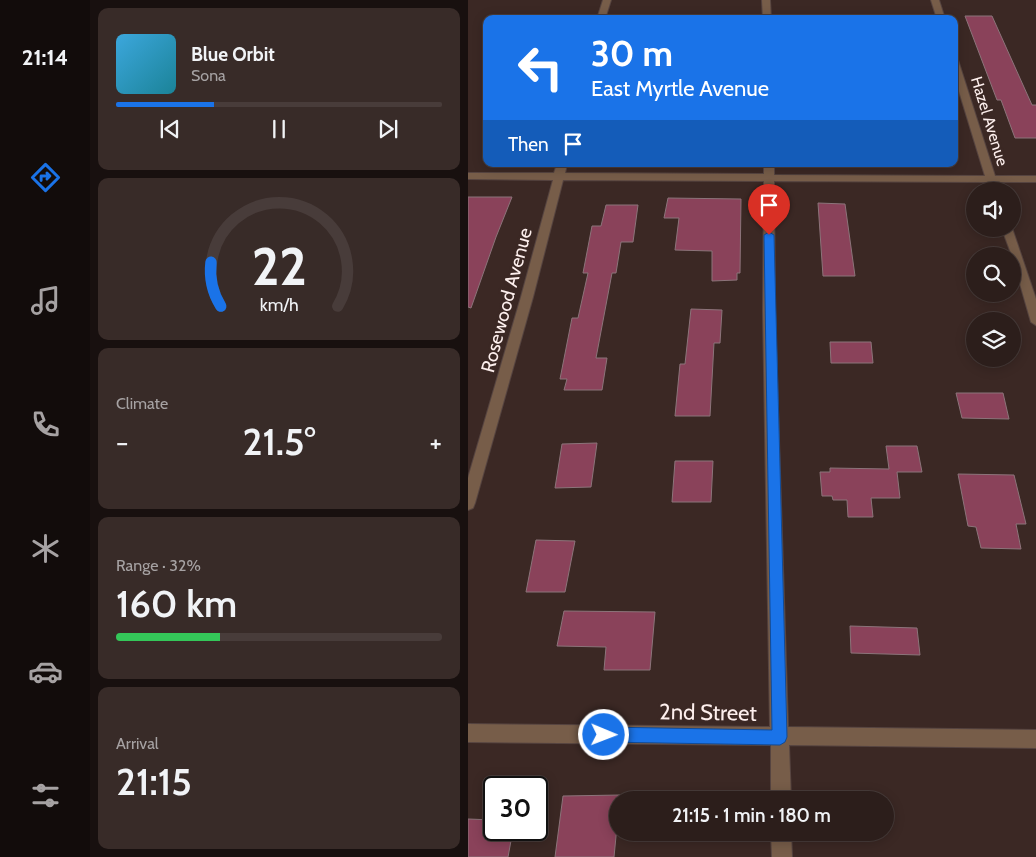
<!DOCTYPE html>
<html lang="en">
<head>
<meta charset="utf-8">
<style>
  body { margin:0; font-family:Cabin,sans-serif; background:#382b28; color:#f1f3f6; height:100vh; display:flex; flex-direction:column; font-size:19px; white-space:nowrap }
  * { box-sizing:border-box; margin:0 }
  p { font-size:16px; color:#a6a2a3 }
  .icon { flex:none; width:28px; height:28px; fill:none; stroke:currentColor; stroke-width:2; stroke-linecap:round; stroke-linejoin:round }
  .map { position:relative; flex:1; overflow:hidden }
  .drawer { display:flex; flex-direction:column; gap:8px; padding:8px; background:#18100f; width:378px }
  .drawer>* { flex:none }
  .banner { position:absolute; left:15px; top:15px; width:475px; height:152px; border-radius:10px; box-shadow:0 2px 12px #0003,0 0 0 1px #483c3a; background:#1a73e8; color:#fff; overflow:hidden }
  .controls { position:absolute; left:498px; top:182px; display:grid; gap:10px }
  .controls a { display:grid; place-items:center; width:55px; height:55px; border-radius:50%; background:#2c1e1b; box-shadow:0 2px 12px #0003,0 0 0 1px #483c3a; font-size:25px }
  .speed { position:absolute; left:15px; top:776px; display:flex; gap:10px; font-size:25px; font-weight:700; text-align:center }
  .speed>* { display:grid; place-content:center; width:65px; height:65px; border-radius:50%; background:#2c1e1b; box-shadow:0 2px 12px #0003,0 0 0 1px #483c3a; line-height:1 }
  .speed .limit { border:2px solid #111; border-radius:8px; background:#fff; color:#111 }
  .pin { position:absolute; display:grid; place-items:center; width:42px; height:42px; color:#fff; margin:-51px -21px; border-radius:50% 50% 50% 0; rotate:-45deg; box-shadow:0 0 5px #0007 }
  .pin .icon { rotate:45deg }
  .me { position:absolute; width:55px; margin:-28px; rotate:91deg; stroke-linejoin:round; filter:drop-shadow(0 0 4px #0008) }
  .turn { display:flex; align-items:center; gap:18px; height:105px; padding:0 25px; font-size:22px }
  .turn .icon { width:65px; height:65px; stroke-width:2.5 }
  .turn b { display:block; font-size:35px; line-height:42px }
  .then { display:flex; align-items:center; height:48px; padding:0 25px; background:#0003; gap:10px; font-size:19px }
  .big { font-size:38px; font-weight:600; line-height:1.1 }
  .drawer .widget { flex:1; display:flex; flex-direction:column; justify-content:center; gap:8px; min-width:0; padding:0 18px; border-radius:10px; background:#382b28 }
  .drawer .dial { align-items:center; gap:0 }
  .dial svg { height:130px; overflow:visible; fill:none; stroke:#483c3a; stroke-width:7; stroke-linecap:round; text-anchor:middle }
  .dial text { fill:#f1f3f6; stroke:none }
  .song { display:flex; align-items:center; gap:15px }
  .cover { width:60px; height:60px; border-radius:8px; background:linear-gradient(135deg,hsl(200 70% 55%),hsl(190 70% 35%)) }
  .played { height:5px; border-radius:2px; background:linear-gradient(90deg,#1a73e8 30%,#483c3a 30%) }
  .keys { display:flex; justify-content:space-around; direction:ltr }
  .heat { display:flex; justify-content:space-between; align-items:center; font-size:28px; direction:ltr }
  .charge { height:8px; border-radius:4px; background:linear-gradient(90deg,#34c759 32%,#483c3a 0) }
  .trip { position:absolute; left:141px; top:791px; width:285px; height:50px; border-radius:25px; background:#2c1e1b; box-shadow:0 2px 12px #0003,0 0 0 1px #483c3a; font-weight:600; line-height:50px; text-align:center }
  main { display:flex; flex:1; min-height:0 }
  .dock { display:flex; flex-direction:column; width:90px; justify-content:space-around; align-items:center; background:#120c0b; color:#a6a2a3 }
  .dock .icon { width:35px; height:35px }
  .dock .on { color:#1a73e8 }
  .dock b { font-size:22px; color:#f1f3f6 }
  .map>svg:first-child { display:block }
</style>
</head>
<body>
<main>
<nav class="dock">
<b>21:14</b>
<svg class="icon on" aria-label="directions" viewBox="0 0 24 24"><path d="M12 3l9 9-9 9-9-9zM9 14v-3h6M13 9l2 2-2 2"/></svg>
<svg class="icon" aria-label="music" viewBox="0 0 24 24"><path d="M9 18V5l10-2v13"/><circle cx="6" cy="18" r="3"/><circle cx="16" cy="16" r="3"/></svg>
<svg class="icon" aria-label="phone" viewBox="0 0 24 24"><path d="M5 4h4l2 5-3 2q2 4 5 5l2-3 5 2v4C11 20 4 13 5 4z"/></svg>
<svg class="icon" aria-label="climate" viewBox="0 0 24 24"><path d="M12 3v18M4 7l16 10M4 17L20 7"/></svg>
<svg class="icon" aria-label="car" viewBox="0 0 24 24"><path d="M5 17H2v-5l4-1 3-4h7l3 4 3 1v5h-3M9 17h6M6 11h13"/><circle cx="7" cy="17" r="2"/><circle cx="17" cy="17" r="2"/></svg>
<svg class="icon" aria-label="filters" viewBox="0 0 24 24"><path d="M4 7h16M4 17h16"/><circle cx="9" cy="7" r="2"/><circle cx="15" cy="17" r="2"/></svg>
</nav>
<section class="drawer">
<div class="widget">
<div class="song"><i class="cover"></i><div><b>Blue Orbit</b><p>Sona</p></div></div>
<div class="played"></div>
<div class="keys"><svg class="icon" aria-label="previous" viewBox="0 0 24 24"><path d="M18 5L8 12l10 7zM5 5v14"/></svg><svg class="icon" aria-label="pause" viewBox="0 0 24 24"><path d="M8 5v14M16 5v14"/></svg><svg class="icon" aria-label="next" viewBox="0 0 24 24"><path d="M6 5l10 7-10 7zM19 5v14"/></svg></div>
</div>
<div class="widget dial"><svg viewBox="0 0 100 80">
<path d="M14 69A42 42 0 1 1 86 69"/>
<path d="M14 69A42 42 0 0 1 8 42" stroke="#1a73e8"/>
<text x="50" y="56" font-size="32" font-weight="700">22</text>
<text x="50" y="72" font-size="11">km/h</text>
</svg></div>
<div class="widget"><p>Climate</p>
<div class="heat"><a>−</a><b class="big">21.5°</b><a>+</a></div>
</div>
<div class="widget"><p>Range · 32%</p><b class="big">160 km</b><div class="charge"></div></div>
<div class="widget"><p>Arrival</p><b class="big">21:15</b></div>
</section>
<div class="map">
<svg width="569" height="857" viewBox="0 0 569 857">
  <rect width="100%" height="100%" fill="#3b2824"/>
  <path fill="#8a425a" stroke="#8c747a" d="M497,16H524L564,105H569V138H547L533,100H529Z
    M0,197H44L28,237L3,308L0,307Z
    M200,198L273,199L272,273H269V280L244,281V251L207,250L211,218H196Z
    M350,203L377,204L387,276H355Z
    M138,205H170L165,242H153L148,273H144L128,358H139L134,390H96L99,379H92L104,318H110L120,273H115L124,226H133Z
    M223,309L254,310L252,343H246L242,416H207L212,364H217Z
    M362,342H403L405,363H363Z
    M488,393H535L541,419L494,418Z
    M129,443L123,487L87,488L94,444Z
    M418,446H449L454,472H429L432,498H403L405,517H380L379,500H365L364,496H354L352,472H362V468L421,469Z
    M207,461H245L243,502H204Z
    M490,474L546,475L558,524H548L553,549L513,548L508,527L500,526Z
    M68,540L107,541L97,592H58Z
    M96,611L187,612L182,670H136L138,647L89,646Z
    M382,626L449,628L452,655L383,653Z
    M152,795L146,857H87L95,796Z
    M0,819L26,820V830H45L40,857H0Z"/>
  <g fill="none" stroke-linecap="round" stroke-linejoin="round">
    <g stroke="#564440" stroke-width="2">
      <path id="minor" d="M135,0H143L137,19H129Z
        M294,0H302L303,19H295Z
        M463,0H471L477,19H469Z
        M486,58L490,60L527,176H569V182H529L532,191H522L519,182L306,181L307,312L320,727L569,730V748L321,745L323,800H303V745L0,742V724L302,727L295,312L296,181L95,180L65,297L7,503L5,508L0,510V478L53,297L85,180L0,179V173H86L89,164H99L97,173L296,174V164H306V175L517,176L486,75Z
        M544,228L569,302V326L563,322L544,256L534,229Z
        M303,832H323L324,857H304Z"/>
    </g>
    <use href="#minor" fill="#775d49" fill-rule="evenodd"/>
  </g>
  <path fill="#1a73e8" stroke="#114b97" d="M301,232L306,235L319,737L317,742L312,745L136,742L131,740L129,735L131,729L136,727L304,730L296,235Z"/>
  <g text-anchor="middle" stroke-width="5" stroke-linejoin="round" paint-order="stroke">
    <g font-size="16" fill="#fdefed" stroke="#3b2824">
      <text transform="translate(522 121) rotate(73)" y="6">Hazel Avenue</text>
    </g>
    <g font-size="19" fill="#fdefed" stroke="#3b2824">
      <text transform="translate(38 300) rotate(-75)" y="7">Rosewood Avenue</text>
    </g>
    <g font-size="22" fill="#fdefed" stroke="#3b2824">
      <text transform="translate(240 712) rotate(1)" y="8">2nd Street</text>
    </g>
  </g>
</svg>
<div class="controls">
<a><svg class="icon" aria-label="sound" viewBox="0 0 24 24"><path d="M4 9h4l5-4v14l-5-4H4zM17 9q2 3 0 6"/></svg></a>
<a><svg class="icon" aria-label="search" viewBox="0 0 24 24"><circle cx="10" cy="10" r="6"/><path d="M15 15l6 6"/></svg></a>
<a><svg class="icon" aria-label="layers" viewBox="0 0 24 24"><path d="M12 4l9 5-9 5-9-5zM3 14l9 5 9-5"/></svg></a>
</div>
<div class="speed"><div class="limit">30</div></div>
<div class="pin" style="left:301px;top:235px;background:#d93025"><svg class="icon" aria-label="arrive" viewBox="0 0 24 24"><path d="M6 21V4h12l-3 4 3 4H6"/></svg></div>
<svg class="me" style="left:136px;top:735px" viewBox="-20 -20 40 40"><circle r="17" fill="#1a73e8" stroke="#fff" stroke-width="3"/><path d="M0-11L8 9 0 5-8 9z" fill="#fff"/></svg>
<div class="trip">21:15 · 1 min · 180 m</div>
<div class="banner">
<div class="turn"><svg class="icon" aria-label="left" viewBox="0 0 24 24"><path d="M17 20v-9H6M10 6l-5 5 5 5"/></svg><div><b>30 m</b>East Myrtle Avenue</div></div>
<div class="then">Then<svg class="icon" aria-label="arrive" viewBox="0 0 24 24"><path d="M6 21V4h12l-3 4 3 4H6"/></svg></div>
</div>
</div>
</main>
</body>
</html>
